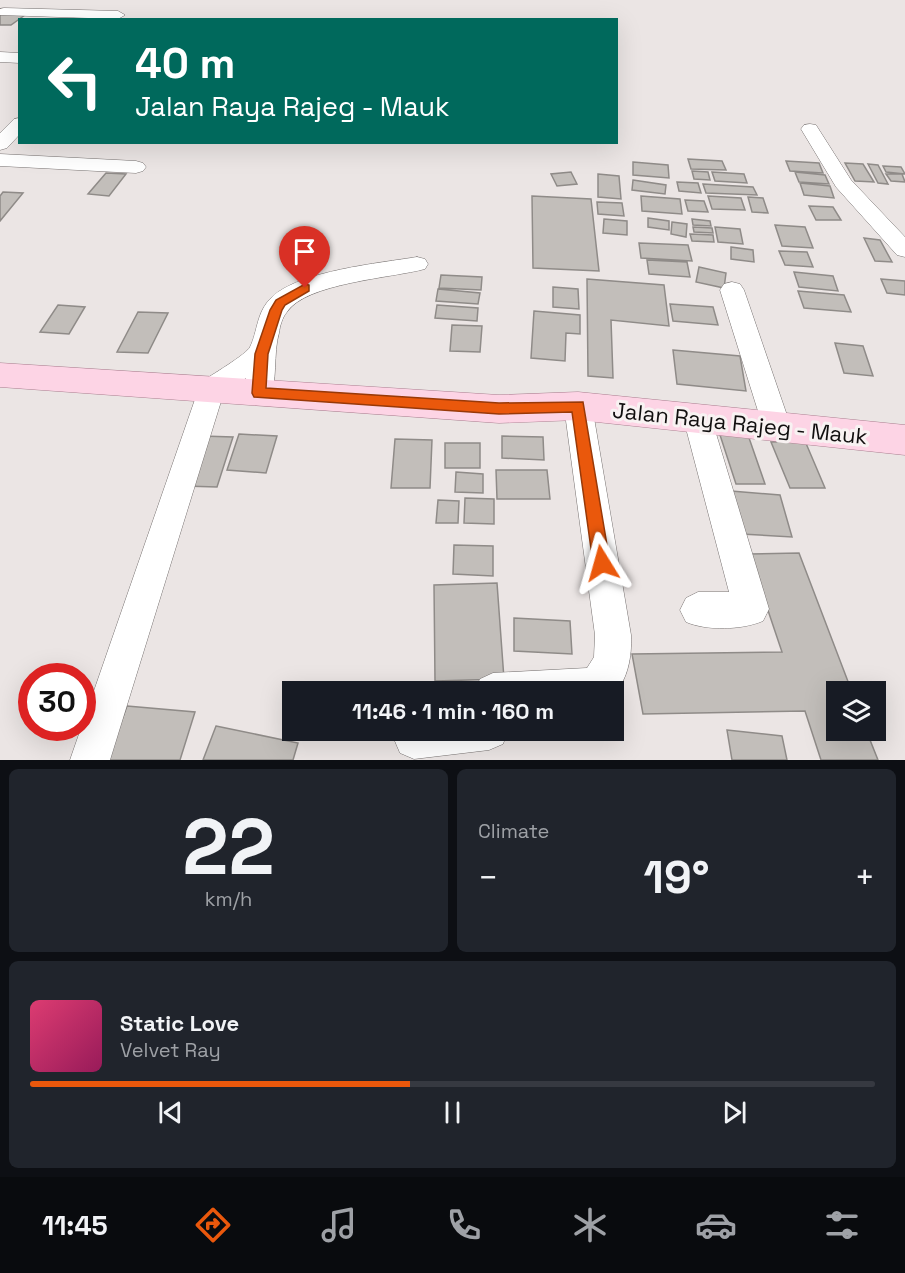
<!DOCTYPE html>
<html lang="en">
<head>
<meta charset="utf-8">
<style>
  body { margin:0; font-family:"Space Grotesk",sans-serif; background:#20242c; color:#f1f3f6; height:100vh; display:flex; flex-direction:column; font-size:22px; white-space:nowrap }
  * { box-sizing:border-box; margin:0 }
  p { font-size:20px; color:#9ea1a6 }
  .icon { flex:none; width:33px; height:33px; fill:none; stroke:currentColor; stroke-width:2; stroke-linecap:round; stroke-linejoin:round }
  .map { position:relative; height:760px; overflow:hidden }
  .panel { display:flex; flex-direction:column; gap:9px; padding:9px; background:#0d0f14; flex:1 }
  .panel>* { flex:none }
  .hud { position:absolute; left:18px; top:18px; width:600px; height:126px; border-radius:0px; box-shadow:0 6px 24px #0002; background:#00695c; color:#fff; overflow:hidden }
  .buttons { position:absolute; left:826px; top:681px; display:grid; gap:12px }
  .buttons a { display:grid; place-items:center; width:60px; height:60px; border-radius:0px; background:#171b24; box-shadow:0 6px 24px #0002; font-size:30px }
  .speed { position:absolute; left:18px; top:663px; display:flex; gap:12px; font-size:30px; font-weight:700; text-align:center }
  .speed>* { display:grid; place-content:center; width:78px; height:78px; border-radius:50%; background:#171b24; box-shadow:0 6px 24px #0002; line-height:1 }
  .speed .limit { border:9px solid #d22; background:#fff; color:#111 }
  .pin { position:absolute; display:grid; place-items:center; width:51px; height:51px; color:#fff; margin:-62px -26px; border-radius:50% 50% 50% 0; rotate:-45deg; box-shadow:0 0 6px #0007 }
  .pin .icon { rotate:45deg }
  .me { position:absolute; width:66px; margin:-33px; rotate:352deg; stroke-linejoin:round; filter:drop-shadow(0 0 4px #0008) }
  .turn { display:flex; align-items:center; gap:21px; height:126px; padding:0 18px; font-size:27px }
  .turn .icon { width:78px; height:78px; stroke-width:2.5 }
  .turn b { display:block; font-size:42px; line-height:51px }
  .big { font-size:45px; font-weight:800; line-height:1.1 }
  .panel .widget { flex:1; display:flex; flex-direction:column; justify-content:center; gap:9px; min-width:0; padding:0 21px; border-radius:9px; background:#20242c }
  .panel .dial { align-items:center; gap:0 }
  .dial b { font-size:78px; line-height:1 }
  .song { display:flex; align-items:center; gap:18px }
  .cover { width:72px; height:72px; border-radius:9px; background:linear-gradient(135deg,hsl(340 70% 55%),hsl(330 70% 35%)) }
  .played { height:6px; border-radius:3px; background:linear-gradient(90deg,#ea580c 45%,#363941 45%) }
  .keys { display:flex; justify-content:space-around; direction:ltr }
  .heat { display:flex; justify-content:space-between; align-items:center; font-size:33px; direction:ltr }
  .panel .tiles { flex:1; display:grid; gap:9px; grid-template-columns:1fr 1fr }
  .widget:last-child { grid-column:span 2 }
  .trip { position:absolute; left:282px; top:681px; width:342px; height:60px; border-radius:0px; background:#171b24; box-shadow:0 6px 24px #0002; font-weight:800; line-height:60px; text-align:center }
  .tab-bar { display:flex; height:96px; justify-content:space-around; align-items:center; background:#090b0e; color:#9ea1a6 }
  .tab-bar .icon { width:42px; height:42px }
  .tab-bar .on { color:#ea580c }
  .tab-bar b { font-size:27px; color:#f1f3f6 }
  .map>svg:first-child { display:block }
</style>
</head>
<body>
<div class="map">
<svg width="905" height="760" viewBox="0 0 905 760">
  <rect width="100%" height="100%" fill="#ebe5e4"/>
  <path fill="#c2beba" stroke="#8f8b88" stroke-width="1.5" d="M0,14L25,15L11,25H0Z
    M688,159L722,161L726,170L691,169Z
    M786,161L819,163L823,173L790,171Z
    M633,162L668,165L669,178L633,175Z
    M845,163L863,164L874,182L855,181Z
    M868,164L878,165L888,184L878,183Z
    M883,166L901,167L905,174L886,172Z
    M692,171L708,172L710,180L694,179Z
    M571,172L577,184L557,186L551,174Z
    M712,172L744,174L747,183L715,181Z
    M795,172L825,175L829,184L799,182Z
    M106,173L126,174L109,196L88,194Z
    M598,174L619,176L621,199L598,197Z
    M886,174H902L905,182L891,181Z
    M633,180L666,185L665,194L632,190Z
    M677,182L698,183L701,193L679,191Z
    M800,183L830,186L834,198L804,195Z
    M703,184L753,187L757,195L706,193Z
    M3,192L23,193L0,221V196Z
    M532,196L591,199L599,271L533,268Z
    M641,196L680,199L682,214L642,211Z
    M708,196L741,198L745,210L712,209Z
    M748,197L763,198L768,213L752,212Z
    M685,200L704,201L708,212L688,211Z
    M597,202L622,203L624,216L598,214Z
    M809,206L833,207L841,220H816Z
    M648,218L669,221V230L648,227Z
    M604,219L627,221V235L603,233Z
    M692,219L710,221L711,226L693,225Z
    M672,222L687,224L686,237L671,234Z
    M775,225L805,227L813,248L782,246Z
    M693,227L712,228L713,233L694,232Z
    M715,227L740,229L743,244L718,242Z
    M690,234L713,235L714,242L692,241Z
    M864,238L880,240L892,262L875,261Z
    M639,243L688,245L692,261L641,258Z
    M731,247L753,250L754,262L731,259Z
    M779,251L807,252L813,267L785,265Z
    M647,260L687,262L690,277L649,274Z
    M699,267L726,273L724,288L696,282Z
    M794,272L833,276L838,291L799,287Z
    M441,275L482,277L481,290L439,288Z
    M587,279L664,285L669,326L611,320L613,378L588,376Z
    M881,279L905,281V295L887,293Z
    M553,287L578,289L579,309L553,307Z
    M438,289L480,293L478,304L436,301Z
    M798,291L844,295L851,312L804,308Z
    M670,304L713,307L718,325L673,321Z
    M58,305L85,307L69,334L40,332Z
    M437,305L478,308L477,321L435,318Z
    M534,311L580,315V334L566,333L565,361L531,358Z
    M138,312L168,313L148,353L117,352Z
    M452,325L482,326L480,352L450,351Z
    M835,343L863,346L873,376L844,373Z
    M673,350L740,356L746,391L677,384Z
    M239,434L277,436L266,473L227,470Z
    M720,435H748L765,484H736Z
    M202,436L233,437L217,487L184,486Z
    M502,436L543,437L544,460L502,458Z
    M395,439L432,440L430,488H391Z
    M805,441L825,488H790L771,442Z
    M445,443H480V468H445Z
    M496,470H547L550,499H497Z
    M456,472L483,474V493L455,492Z
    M731,491L780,495L792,537L741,534Z
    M465,498L494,499V524L464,523Z
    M438,500L459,501L458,523H436Z
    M454,545L493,546V576L453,574Z
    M799,553L852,692H837V730H866L878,760H821L805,711L643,714L632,654L782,652L749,554Z
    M497,583L504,679L435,681L434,585Z
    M514,618L570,621L572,654L514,651Z
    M127,706L195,712L180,760H107Z
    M216,726L298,743L293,760H203Z
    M727,730L782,736L787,760H732Z"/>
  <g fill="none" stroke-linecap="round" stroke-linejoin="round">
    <g stroke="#777271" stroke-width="1">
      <path id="minor" d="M4,8L118,11L125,15L118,19L0,15V9Z
        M0,52L20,53V63L0,62Z
        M20,118V134L7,148L0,150V133L14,119Z
        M810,124L816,125L851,180L905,237V257L897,255L836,187L801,129L804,125Z
        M0,154L136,161L143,163L146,167L143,171L136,173L0,166Z
        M417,257L425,259L428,264L425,269C392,278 306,283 287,312C282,318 280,326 279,333C273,353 278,383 269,401L259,404L249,401L245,393L246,378L223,395L110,760H70L201,382C210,376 247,354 250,347C258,331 256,312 272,297C299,271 380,263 417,257Z
        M732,282L740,284L744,290L791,427L787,435L777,439L767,435L763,427L720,290L724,284Z
        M578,395L588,398L592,406L631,635C632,657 628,678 614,695V692H474L480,679L493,673L587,668L594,657L595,635L564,406L568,398Z
        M697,406L707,409L711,417L769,609L763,621C742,630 707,631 686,622L680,610L686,598L698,592H729L683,417L687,409Z
        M398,730H508L503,744L489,750L414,759L400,753L394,739Z"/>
    </g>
    <g stroke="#a97d8e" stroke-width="1">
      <path id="major" d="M0,363L499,395L578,392L905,425V455L578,420L499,423L0,387Z"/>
    </g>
    <use href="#minor" fill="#fff" fill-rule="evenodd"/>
    <use href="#major" fill="#fdd4e5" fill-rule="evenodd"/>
  </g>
  <path fill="#ea580c" stroke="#983908" stroke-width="1.5" d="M305,284L309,285V291L285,305L282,310L268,354L266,388L499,403L583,402L610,563L608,569L602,571L596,569L593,563L572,412L499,414L254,397L252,393L255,354L270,310L276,300Z"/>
  <g text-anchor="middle" stroke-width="6" stroke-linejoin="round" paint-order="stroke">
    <g font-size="22" fill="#110f0f" stroke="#f8f2f2">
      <text transform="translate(740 423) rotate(6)" y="8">Jalan Raya Rajeg - Mauk</text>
    </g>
  </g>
</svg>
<div class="buttons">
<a><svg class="icon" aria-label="layers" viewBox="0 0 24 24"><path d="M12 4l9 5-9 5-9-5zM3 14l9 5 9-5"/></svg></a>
</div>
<div class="speed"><div class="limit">30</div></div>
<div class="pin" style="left:305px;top:288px;background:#d93025"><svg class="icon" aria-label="arrive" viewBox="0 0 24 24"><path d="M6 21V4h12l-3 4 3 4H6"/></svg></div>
<svg class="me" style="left:602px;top:563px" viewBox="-20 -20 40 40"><path d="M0-17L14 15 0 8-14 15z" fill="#ea580c" stroke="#fff" stroke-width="4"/></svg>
<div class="trip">11:46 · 1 min · 160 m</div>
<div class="hud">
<div class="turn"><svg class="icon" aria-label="left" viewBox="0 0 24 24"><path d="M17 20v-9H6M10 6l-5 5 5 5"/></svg><div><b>40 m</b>Jalan Raya Rajeg - Mauk</div></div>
</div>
</div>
<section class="panel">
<div class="tiles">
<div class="widget dial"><b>22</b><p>km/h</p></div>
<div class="widget"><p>Climate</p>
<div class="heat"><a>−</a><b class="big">19°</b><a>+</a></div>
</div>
<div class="widget">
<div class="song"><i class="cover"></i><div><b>Static Love</b><p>Velvet Ray</p></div></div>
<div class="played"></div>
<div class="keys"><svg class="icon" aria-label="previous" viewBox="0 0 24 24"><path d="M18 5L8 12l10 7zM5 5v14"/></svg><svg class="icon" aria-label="pause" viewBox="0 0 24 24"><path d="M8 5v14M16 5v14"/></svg><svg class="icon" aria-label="next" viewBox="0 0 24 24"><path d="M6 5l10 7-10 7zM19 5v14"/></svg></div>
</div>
</div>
</section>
<nav class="tab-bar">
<b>11:45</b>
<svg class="icon on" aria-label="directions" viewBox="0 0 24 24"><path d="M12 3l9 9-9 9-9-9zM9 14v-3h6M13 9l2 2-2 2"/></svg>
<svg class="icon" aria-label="music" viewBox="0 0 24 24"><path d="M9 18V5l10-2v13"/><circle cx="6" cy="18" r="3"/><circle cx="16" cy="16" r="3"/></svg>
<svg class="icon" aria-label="phone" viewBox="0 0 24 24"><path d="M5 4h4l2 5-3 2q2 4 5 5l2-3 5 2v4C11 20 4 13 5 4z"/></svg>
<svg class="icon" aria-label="climate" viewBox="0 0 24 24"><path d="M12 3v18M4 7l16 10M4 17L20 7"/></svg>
<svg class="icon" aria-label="car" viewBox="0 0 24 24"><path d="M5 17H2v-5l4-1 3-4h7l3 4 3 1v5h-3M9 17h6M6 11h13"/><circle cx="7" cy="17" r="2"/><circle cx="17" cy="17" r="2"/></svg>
<svg class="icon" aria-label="filters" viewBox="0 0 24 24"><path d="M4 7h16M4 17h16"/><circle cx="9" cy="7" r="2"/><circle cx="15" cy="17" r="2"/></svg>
</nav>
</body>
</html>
